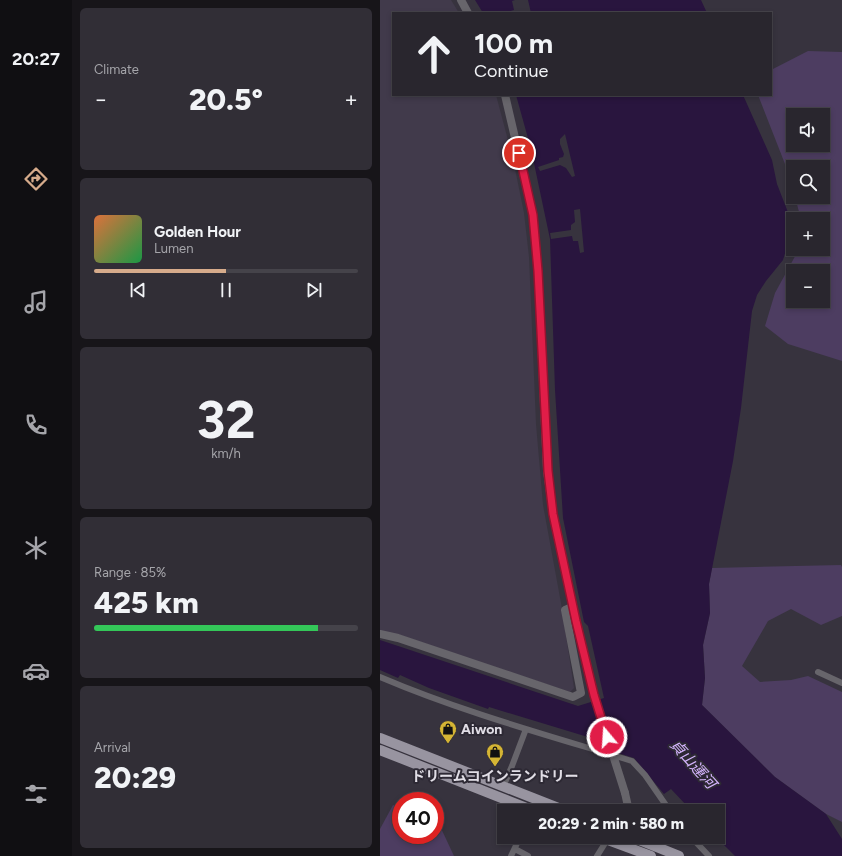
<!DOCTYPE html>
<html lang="en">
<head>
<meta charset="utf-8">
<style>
  body { margin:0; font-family:Figtree,"Noto Sans JP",sans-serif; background:#312e36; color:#f1f3f6; height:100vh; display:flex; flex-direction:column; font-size:15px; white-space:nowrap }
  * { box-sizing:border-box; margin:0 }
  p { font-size:13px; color:#a5a5aa }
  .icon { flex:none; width:22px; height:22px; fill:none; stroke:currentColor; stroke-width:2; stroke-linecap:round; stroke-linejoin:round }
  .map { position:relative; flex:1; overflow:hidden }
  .drawer { display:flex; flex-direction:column; gap:8px; padding:8px; background:#171519; width:308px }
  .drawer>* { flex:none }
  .banner { position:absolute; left:12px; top:12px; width:380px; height:84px; border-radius:0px; box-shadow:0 2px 6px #0003,0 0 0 1px #45434a; background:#29262e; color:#f1f3f6; overflow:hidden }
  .controls { position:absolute; left:406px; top:108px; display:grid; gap:8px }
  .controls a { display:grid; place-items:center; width:44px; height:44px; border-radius:0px; background:#29262e; box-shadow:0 2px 6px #0003,0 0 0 1px #45434a; font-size:20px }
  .speed { position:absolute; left:12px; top:792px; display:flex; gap:8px; font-size:20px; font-weight:700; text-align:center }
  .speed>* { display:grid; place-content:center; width:52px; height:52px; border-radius:50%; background:#29262e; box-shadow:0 2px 6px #0003,0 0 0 1px #45434a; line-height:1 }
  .speed .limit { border:6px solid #d22; background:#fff; color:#111 }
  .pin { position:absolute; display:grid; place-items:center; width:34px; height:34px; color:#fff; margin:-17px; border:2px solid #fff; border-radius:50%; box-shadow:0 1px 4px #0007 }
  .me { position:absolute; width:44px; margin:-22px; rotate:342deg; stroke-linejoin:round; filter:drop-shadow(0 0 3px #0008) }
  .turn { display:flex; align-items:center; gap:14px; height:84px; padding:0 16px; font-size:18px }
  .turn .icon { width:52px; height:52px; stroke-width:2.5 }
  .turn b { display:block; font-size:28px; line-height:34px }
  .big { font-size:30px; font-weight:800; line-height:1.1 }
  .drawer .widget { flex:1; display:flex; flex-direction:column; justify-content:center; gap:6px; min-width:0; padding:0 14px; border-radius:6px; background:#312e36 }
  .drawer .dial { align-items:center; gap:0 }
  .dial b { font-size:52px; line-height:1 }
  .song { display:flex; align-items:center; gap:12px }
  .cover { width:48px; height:48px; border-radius:6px; background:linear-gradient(135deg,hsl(20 70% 55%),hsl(140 70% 35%)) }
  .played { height:4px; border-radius:2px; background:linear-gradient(90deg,#d6ab8b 50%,#45434a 50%) }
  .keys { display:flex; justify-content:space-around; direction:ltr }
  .heat { display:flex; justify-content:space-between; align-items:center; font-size:22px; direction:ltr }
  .charge { height:6px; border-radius:3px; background:linear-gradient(90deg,#34c759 85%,#45434a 0) }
  .trip { position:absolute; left:117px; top:804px; width:228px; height:40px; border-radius:0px; background:#29262e; box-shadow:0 2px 6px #0003,0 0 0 1px #45434a; font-weight:800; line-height:40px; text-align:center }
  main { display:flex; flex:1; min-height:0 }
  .tabs { display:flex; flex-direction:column; width:72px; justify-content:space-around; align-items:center; background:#100f12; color:#a5a5aa }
  .tabs .icon { width:28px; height:28px }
  .tabs .on { color:#d6ab8b }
  .tabs b { font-size:18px; color:#f1f3f6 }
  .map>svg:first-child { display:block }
</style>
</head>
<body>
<main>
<nav class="tabs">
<b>20:27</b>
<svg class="icon on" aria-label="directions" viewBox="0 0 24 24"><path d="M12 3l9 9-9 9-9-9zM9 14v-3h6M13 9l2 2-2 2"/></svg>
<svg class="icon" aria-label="music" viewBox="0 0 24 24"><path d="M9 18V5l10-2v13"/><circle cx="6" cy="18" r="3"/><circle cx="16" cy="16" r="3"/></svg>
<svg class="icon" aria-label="phone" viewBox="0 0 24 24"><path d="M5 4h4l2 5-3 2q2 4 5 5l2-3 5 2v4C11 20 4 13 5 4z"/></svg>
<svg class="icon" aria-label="climate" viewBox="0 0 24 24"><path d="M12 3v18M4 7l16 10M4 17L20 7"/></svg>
<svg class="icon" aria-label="car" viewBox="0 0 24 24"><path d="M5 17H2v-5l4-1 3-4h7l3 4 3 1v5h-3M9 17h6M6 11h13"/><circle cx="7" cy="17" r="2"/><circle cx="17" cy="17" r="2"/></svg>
<svg class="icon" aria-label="filters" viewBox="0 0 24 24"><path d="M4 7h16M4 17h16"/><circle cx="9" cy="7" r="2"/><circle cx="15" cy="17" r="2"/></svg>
</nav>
<section class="drawer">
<div class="widget"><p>Climate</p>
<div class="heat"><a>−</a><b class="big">20.5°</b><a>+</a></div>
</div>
<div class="widget">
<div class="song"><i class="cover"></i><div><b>Golden Hour</b><p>Lumen</p></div></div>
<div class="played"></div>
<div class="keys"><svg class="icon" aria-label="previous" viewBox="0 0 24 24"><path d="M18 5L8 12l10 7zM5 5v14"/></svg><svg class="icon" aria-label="pause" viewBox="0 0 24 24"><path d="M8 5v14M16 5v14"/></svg><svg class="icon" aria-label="next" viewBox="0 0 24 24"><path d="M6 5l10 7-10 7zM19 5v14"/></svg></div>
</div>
<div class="widget dial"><b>32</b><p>km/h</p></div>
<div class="widget"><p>Range · 85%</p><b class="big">425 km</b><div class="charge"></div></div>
<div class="widget"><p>Arrival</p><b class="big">20:29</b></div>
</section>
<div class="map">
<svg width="462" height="856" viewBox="0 0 462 856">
  <rect width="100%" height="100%" fill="#37333e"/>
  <path fill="#413a4b" d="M0,0H71L79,13H13V95H116L133,159L144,213L149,257L156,424L163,505L181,603L194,688L190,692L20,635L0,631Z"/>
  <path fill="#4d3d61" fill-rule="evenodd" d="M428,51L462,52V361L408,344L385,326L395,293L419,249H443V219H421L415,197H443V167H413V191L405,164L378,95H391V70ZM413,115H443V145H413ZM413,271H443V301H413Z
    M461,565L462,567V616L441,625L411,609L388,621L362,666L380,682L411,680L428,676L462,692V822L446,814L395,777L322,705L325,678L323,645L330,613L329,584L332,568Z
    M13,805L21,808V835H55V822L59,824L74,856H0V829Z"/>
  <path fill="#29153e" d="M95,0H321L327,13H103Z
    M136,95H363L392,160L397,184L411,220L409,240L403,260L386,281L377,295L372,311L361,408L353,461L329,584L330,613L323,645L325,678L322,705L395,777L446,814L462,839V856H355L336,837H338V811H316L309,806L308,807L291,789L284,794L254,758L219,747L221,741L109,707L108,709L49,688L20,675L18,678L0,670V640L198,706L224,698L208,626L204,622L183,518L175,390L170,239L151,149Z"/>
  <path fill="#37333e" d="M135,0H148L151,13H124L134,10L132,1Z
    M185,134L195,176L192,177L186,168L180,165L160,171L158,167L179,160V158L183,157L184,154L180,144V139Z
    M200,209L204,252L200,253L198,241H193L192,236L171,239L170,233L191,230V225L195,222L194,210Z"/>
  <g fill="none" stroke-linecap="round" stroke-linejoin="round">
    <path stroke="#67656b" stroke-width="6" d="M438,672L462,683
      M0,677C82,712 167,735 252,761L265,775L290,811
      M123,787L132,766L146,729
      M311,837L329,856
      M135,849L148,856
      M131,856L140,837
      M217,856L227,840L238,837"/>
    <path stroke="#67656b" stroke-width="8" d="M81,0L88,13
      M125,95L153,215L158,271L167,471L173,514L199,635
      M0,634L18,638L193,697L201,693L185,610L192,607
      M245,793L249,811"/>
    <path stroke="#9894a0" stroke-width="10" d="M0,738L186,811
      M0,750L154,811
      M220,837L271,856
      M252,837L299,856"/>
    <path stroke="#67656b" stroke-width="8" d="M199,635L214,695L245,793"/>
  </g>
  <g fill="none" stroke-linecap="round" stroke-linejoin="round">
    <g stroke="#92132f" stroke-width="10">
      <path id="route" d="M139,153L153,215L158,271L168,471L173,514L196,621L214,695L227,737"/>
    </g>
    <use href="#route" stroke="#e11d48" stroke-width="7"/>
  </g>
  <defs>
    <g id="shop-pin" transform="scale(0.9)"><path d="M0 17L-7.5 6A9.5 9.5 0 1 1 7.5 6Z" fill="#d5b534" stroke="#2d2934"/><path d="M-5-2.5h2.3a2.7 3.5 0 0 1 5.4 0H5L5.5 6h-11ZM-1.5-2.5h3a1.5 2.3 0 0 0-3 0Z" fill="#111"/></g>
  </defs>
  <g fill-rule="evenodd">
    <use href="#shop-pin" x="68" y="729"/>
    <use href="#shop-pin" x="115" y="752"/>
  </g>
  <g text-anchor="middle" stroke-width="4" stroke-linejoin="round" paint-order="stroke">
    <g font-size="14" font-weight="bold" fill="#e1dee6" stroke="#2d2934" text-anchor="start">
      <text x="81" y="734">Aiwon</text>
      <text x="115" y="781" text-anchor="middle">ドリームコインランドリー</text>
    </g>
    <g font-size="15" font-style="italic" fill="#d4b4fd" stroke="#2d2934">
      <text transform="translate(313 764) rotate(48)" y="5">貞山運河</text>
    </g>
  </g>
</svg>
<div class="controls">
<a><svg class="icon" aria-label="sound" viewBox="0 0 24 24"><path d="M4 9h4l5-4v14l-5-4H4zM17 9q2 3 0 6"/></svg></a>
<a><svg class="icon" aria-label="search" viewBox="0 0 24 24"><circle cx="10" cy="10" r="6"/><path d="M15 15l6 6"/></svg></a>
<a>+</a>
<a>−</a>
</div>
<div class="speed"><div class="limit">40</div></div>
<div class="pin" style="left:139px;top:153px;background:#d93025"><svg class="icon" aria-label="arrive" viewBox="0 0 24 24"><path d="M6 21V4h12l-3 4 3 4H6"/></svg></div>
<svg class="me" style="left:227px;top:737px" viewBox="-20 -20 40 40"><circle r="17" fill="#e11d48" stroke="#fff" stroke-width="3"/><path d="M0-11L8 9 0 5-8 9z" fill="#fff"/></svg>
<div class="trip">20:29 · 2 min · 580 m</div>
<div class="banner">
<div class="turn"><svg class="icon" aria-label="ahead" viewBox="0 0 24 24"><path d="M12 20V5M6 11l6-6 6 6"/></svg><div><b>100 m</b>Continue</div></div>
</div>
</div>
</main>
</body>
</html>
